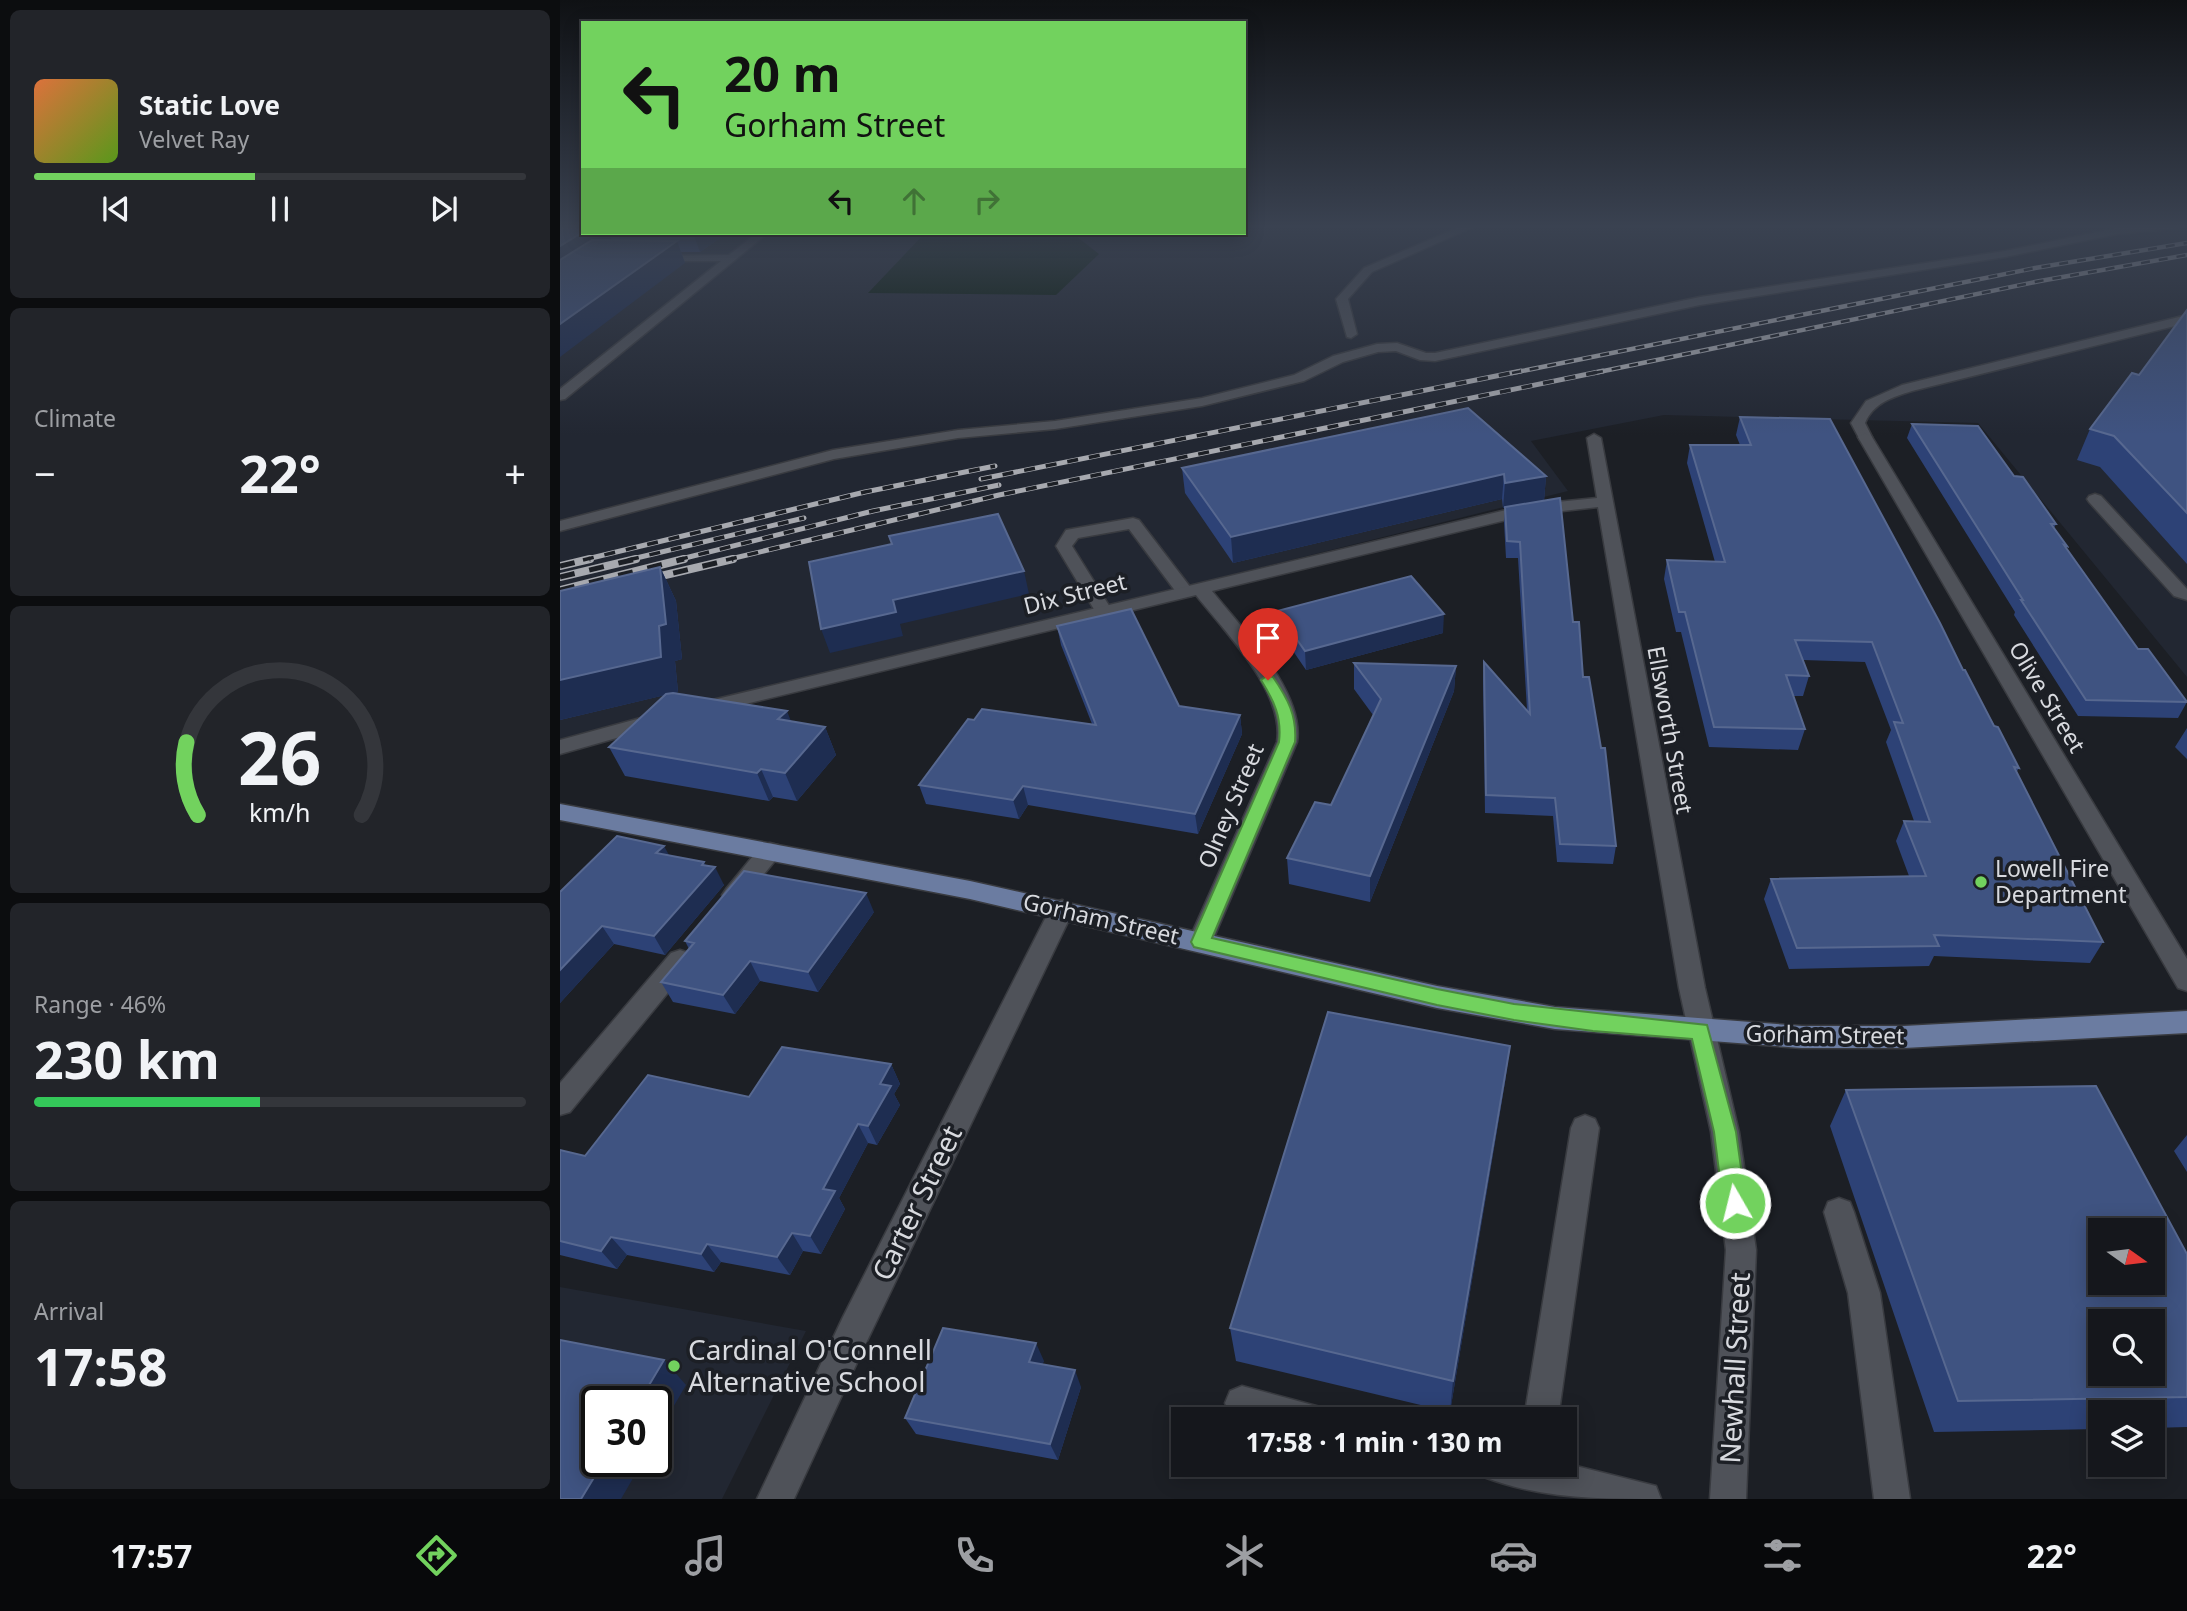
<!DOCTYPE html>
<html lang="en">
<head>
<meta charset="utf-8">
<style>
  body { margin:0; font-family:"Noto Sans",sans-serif; background:#222429; color:#f1f3f6; height:100vh; display:flex; flex-direction:column; font-size:26px; white-space:nowrap }
  * { box-sizing:border-box; margin:0 }
  p { font-size:23px; color:#9d9fa3 }
  .icon { flex:none; width:38px; height:38px; fill:none; stroke:currentColor; stroke-width:2; stroke-linecap:round; stroke-linejoin:round }
  .map { position:relative; flex:1; overflow:hidden }
  .side { display:flex; flex-direction:column; gap:10px; padding:10px; background:#0c0d0f; width:560px }
  .side>* { flex:none }
  .guide { position:absolute; left:21px; top:21px; width:665px; height:214px; border-radius:0px; box-shadow:0 4px 18px #0003,0 0 0 2px #34363b; background:#72d25e; color:#111; overflow:hidden }
  .needle { width:46px; rotate:104deg }
  .tools { position:absolute; left:1528px; top:1218px; display:grid; gap:14px }
  .tools a { display:grid; place-items:center; width:77px; height:77px; border-radius:0px; background:#15171c; box-shadow:0 4px 18px #0003,0 0 0 2px #34363b; font-size:35px }
  .speed { position:absolute; left:21px; top:1386px; display:flex; gap:14px; font-size:35px; font-weight:700; text-align:center }
  .speed>* { display:grid; place-content:center; width:91px; height:91px; border-radius:50%; background:#15171c; box-shadow:0 4px 18px #0003,0 0 0 2px #34363b; line-height:1 }
  .speed .limit { border:4px solid #111; border-radius:10px; background:#fff; color:#111 }
  .pin { position:absolute; display:grid; place-items:center; width:60px; height:60px; color:#fff; margin:-72px -30px; border-radius:50% 50% 50% 0; rotate:-45deg; box-shadow:0 0 7px #0007 }
  .pin .icon { rotate:45deg }
  .me { position:absolute; width:77px; margin:-38px; rotate:352deg; stroke-linejoin:round; filter:drop-shadow(0 0 5px #0008) }
  .turn { display:flex; align-items:center; gap:24px; height:147px; padding:0 28px; font-size:32px }
  .turn .icon { width:91px; height:91px; stroke-width:2.5 }
  .turn b { display:block; font-size:49px; line-height:60px }
  .lanes { display:flex; align-items:center; height:66px; padding:0 28px; background:#0003; justify-content:center; gap:35px; direction:ltr }
  .lanes .off { opacity:.35 }
  .big { font-size:52px; font-weight:700; line-height:1.1 }
  .side .widget { flex:1; display:flex; flex-direction:column; justify-content:center; gap:10px; min-width:0; padding:0 24px; border-radius:10px; background:#222429 }
  .side .dial { align-items:center; gap:0 }
  .dial svg { height:182px; overflow:visible; fill:none; stroke:#34363b; stroke-width:7; stroke-linecap:round; text-anchor:middle }
  .dial text { fill:#f1f3f6; stroke:none }
  .song { display:flex; align-items:center; gap:21px }
  .cover { width:84px; height:84px; border-radius:10px; background:linear-gradient(135deg,hsl(20 70% 55%),hsl(90 70% 35%)) }
  .played { height:7px; border-radius:4px; background:linear-gradient(90deg,#72d25e 45%,#34363b 45%) }
  .keys { display:flex; justify-content:space-around; direction:ltr }
  .heat { display:flex; justify-content:space-between; align-items:center; font-size:38px; direction:ltr }
  .charge { height:10px; border-radius:5px; background:linear-gradient(90deg,#34c759 46%,#34363b 0) }
  .trip { position:absolute; left:611px; top:1407px; width:406px; height:70px; border-radius:0px; background:#15171c; box-shadow:0 4px 18px #0003,0 0 0 2px #34363b; font-weight:700; line-height:70px; text-align:center }
  .tabs { display:flex; height:112px; justify-content:space-around; align-items:center; background:#08090b; color:#9d9fa3 }
  .tabs .icon { width:49px; height:49px }
  .tabs .selected { color:#72d25e }
  .tabs b { font-size:32px; color:#f1f3f6 }
  main { display:flex; flex:1; min-height:0 }
  .map>svg:first-child { display:block }
</style>
</head>
<body>
<main>
<section class="side">
<div class="widget">
<div class="song"><i class="cover"></i><div><b>Static Love</b><p>Velvet Ray</p></div></div>
<div class="played"></div>
<div class="keys"><svg class="icon" aria-label="previous" viewBox="0 0 24 24"><path d="M18 5L8 12l10 7zM5 5v14"/></svg><svg class="icon" aria-label="pause" viewBox="0 0 24 24"><path d="M8 5v14M16 5v14"/></svg><svg class="icon" aria-label="next" viewBox="0 0 24 24"><path d="M6 5l10 7-10 7zM19 5v14"/></svg></div>
</div>
<div class="widget"><p>Climate</p>
<div class="heat"><a>−</a><b class="big">22°</b><a>+</a></div>
</div>
<div class="widget dial"><svg viewBox="0 0 100 80">
<path d="M14 69A42 42 0 1 1 86 69"/>
<path d="M14 69A42 42 0 0 1 9 37" stroke="#72d25e"/>
<text x="50" y="56" font-size="32" font-weight="700">26</text>
<text x="50" y="72" font-size="11">km/h</text>
</svg></div>
<div class="widget"><p>Range · 46%</p><b class="big">230 km</b><div class="charge"></div></div>
<div class="widget"><p>Arrival</p><b class="big">17:58</b></div>
</section>
<div class="map">
<svg width="1627" height="1499" viewBox="0 0 1627 1499">
  <rect width="100%" height="100%" fill="#1c1f25"/>
  <path fill="#222732" fill-rule="evenodd" d="M684,225H1627V677L1418,423L1104,415L971,441L1008,491L73,724L0,739V299L98,233H684Z
    M0,1287L246,1331L162,1499H0ZM37,1402H96V1461H37Z"/>
  <path fill="#001500" d="M365,233H512L539,254L496,295L308,293Z"/>
  <g fill="none" stroke-linecap="round" stroke-linejoin="round">
    <g stroke="#393b40" stroke-width="3">
      <path id="lane" d="M904,225H918L812,272L788,299L797,334L791,338L787,337L776,299L804,268Z
        M1588,225H1624L1619,228L1557,234L1445,257L1140,305L875,361L860,360L836,351L818,352L783,362L744,381L642,406L495,429L398,438L274,459L0,531V521L273,450L398,430L495,421L642,398L734,375L773,356L817,344L837,343L866,353H875L1140,297L1445,251L1557,228Z
        M197,233H208L5,399L0,400V389L161,261H97L91,258L93,256L169,255Z
        M1627,315V323L1352,391C1333,397 1313,403 1305,423L1312,437L1310,440H1300L1291,423L1306,401L1342,385Z
        M1535,494L1541,496L1627,589V600L1614,596L1529,502L1527,499L1529,496Z
        M573,518L579,520L634,592L631,596H619L569,529L518,538L512,546L553,612L550,616H538L496,546L506,530Z
        M1025,1115L1035,1119L1039,1128L998,1419H964L1011,1128L1015,1119Z
        M1279,1198L1290,1202L1294,1212L1320,1293L1350,1499H1314L1288,1293L1264,1212L1268,1202Z
        M682,1386L760,1407L765,1419H680L670,1415L665,1403L670,1391Z
        M1004,1463L1096,1486L1101,1499C1040,1499 981,1499 924,1477L918,1465Z"/>
    </g>
    <g stroke="#393b40" stroke-width="3">
      <path id="street" d="M1305,433L1312,437L1627,959V991L1618,988L1298,437Z
        M1034,434L1041,438L1145,988L1179,1132L1196,1250L1186,1499H1150L1166,1250L1151,1132L1119,988L1038,507L967,515L652,591C682,629 745,692 737,742L652,942L649,949L640,952L631,949L628,942L717,742C725,692 665,632 636,595L144,714L137,712L134,708L137,704L144,702L967,505L1037,498L1027,438Z
        M99,713L106,714L109,719L106,724L0,754V740Z
        M210,843L218,845L222,851L218,857L182,901L174,904L166,901L162,895L166,889L202,845Z
        M502,900L511,903L514,909L307,1341L234,1499H197L283,1317L490,909L493,903Z
        M120,950L129,953L133,960L129,967L10,1112L0,1115V1083L111,953Z"/>
    </g>
    <g stroke="#393b40" stroke-width="3">
      <path id="primary" d="M0,804L410,881L877,986L995,1007L1242,1026H1344L1627,1011V1033L1344,1048H1242L995,1029L877,1008L410,899L0,820Z"/>
    </g>
    <use href="#lane" fill="#4f5259" fill-rule="evenodd"/>
    <use href="#street" fill="#4f5259" fill-rule="evenodd"/>
    <use href="#primary" fill="#6b7ca1" fill-rule="evenodd"/>
    <g stroke="#a7a9af" stroke-width="4.5">
      <path id="rail-far2" d="M952,373L1475,268L1627,243
        M1034,373L1480,281L1627,255"/>
    </g>
    <g stroke="#a7a9af" stroke-width="5">
      <path id="rail-far1" d="M421,479L961,371
        M23,560L305,492L435,466
        M68,560L244,518
        M117,560L313,511L439,485
        M166,560L439,495L1043,371"/>
    </g>
    <g stroke="#a7a9af" stroke-width="8">
      <path id="rail" d="M0,566L30,559
        M0,577L76,559
        M84,580L173,559
        M0,590L124,559"/>
    </g>
    <use href="#rail-far2" stroke="#1c1f25" stroke-width="2.5" stroke-dasharray="9" stroke-linecap="butt"/>
    <use href="#rail-far1" stroke="#1c1f25" stroke-width="3.5" stroke-dasharray="11" stroke-linecap="butt"/>
    <use href="#rail" stroke="#1c1f25" stroke-width="5" stroke-dasharray="15" stroke-linecap="butt"/>
  </g>
  <path fill="#2d4276" d="M23,233H167L140,252H121L125,263Z
    M1627,310V564L1540,467L1517,460L1530,429L1579,375Z
    M1180,417L1403,670L1459,768L1456,773L1543,942L1530,963L1374,956L1369,966L1229,969L1204,899L1211,879L1349,876L1336,841L1344,821H1354L1326,742L1331,730L1305,662L1243,660L1249,676L1243,696H1233L1245,729L1238,750L1149,747L1121,632H1116L1104,579L1107,560L1155,562L1127,463L1130,445H1180L1176,435Z
    M1352,424L1454,476L1496,524L1494,528L1507,546L1506,548L1578,649L1627,702L1618,718L1518,716L1454,615L1455,612L1347,438Z
    M622,468L986,476L984,501L1013,622L1056,846L1053,864L997,862L993,816L925,813L923,679L924,662L967,710L958,558H946L944,523L945,508H943L942,499L673,563L625,493Z
    M100,567L116,601L122,659L115,661L118,692L114,693L231,721L265,727L276,755L237,801L213,797L209,801L65,776L49,747L105,695L0,720V591Z
    M717,611L883,633L746,670L718,629Z
    M497,626L619,706L680,715L682,734L638,834L468,805L459,819L366,804L359,785L414,720L532,724L501,645Z
    M794,663L896,666L894,691L810,902L729,884L727,858L771,805L813,715L794,689Z
    M1627,728V759L1615,747Z
    M109,856L146,865L164,885L105,955L54,944L0,1003V892Z
    M314,912L258,992L200,981L175,1014L113,1002L101,982L129,949L125,941Z
    M950,1046L945,1082L890,1412L676,1361L670,1328Z
    M331,1064L340,1084L334,1094L340,1105L317,1145L308,1143L279,1198L285,1209L261,1254L243,1251L230,1275L161,1262L154,1272L67,1255L57,1269L0,1255V1150L25,1156L189,1097Z
    M1286,1090L1627,1254V1427L1592,1428V1412H1540V1429L1374,1432L1270,1126Z
    M1627,1135V1172L1614,1151Z
    M484,1361L482,1364L521,1387L498,1460L356,1434L345,1418Z"/>
  <path fill="#1e2d51" d="M23,232L49,233L52,241L0,275V246Z
    M133,233H167L140,252Z
    M117,241L125,263L0,357V324Z
    M944,474L942,499L673,563L671,537Z
    M986,476L984,501L943,508L945,483Z
    M100,567L116,601L122,659L115,661L118,692L0,720V680L99,626Z
    M464,571L469,594L340,624L343,636L270,653L261,629L333,600Z
    M884,614L883,633L746,670L745,651Z
    M896,666L894,691L810,902V876Z
    M227,711L238,739L218,719Z
    M680,715L682,734L638,834L635,814Z
    M265,727L276,755L237,801L225,773Z
    M201,769L213,797L209,801L197,773Z
    M463,786L468,805L459,819L453,800Z
    M104,846L114,864L96,853Z
    M144,862L150,873L155,867L164,885L105,955L94,936Z
    M306,893L314,912L258,992L248,972Z
    M42,926L54,944L0,1003V970Z
    M190,961L200,981L175,1014L163,995Z
    M950,1046L945,1082L890,1412L893,1381Z
    M331,1064L340,1084L334,1094L340,1105L317,1145L308,1126L320,1084Z
    M298,1124L308,1143L279,1198L285,1209L261,1254L250,1236L263,1189Z
    M232,1233L243,1251L230,1275L217,1257Z
    M51,1237L67,1255L57,1269L41,1251Z
    M147,1244L161,1262L154,1272L141,1254Z
    M476,1343L484,1361L477,1379L469,1362Z
    M104,1360L126,1385L96,1437V1402H79Z
    M515,1370L521,1387L498,1460L490,1444Z
    M44,1461H83L61,1499H21Z"/>
  <path fill="#3f5381" stroke="#576890" stroke-width="2" fill-rule="evenodd" d="M0,225H23V232L0,246Z
    M32,240L117,241L0,324V260Z
    M1627,310V513L1554,436L1530,429L1572,373L1579,375Z
    M908,408L986,476L945,483L944,474L671,537L622,468Z
    M1180,417L1270,419L1380,623L1403,670H1405L1434,726L1438,727L1459,768L1454,767L1543,942L1374,935L1379,946L1237,948L1211,879L1366,876L1344,821L1370,822L1334,722L1343,723L1312,642L1235,640L1249,676L1226,675L1245,729L1154,727L1125,612H1119L1107,560L1165,562L1130,445H1191Z
    M1352,424L1418,426L1454,476L1463,477L1496,524H1491L1507,546L1504,545L1578,649H1588L1627,702L1526,700L1461,600H1463Z
    M1000,498L1013,622H1019L1023,677H1029L1041,748H1045L1056,846L1000,844L995,798L926,795L924,662L970,714L960,542L947,541L945,507Z
    M438,514L464,571L333,600L336,612L261,629L249,562L332,544L329,536Z
    M100,567L106,624L99,626L101,657L0,680V591Z
    M851,576L884,614L745,651L717,611Z
    M571,609L619,706L680,715L635,814L463,786L453,800L359,785L408,719L414,720L422,709L536,725L497,626Z
    M794,663L896,666L810,876L727,858L755,802L771,805L821,699Z
    M113,693L227,711L218,719L265,727L225,773L201,769L197,773L49,747L106,694Z
    M57,836L104,846L96,853L144,862L142,865L155,867L94,936L42,926L0,970V892Z
    M184,871L306,893L248,972L190,961L163,995L101,982L134,943L125,941Z
    M768,1012L950,1046L893,1381L670,1328Z
    M222,1047L331,1064L320,1084L331,1086L308,1126L298,1124L263,1189L275,1191L250,1236L232,1233L217,1257L147,1244L141,1254L51,1237L41,1251L0,1241V1150L25,1156L88,1075L189,1097Z
    M1536,1086L1627,1254V1397L1398,1401L1286,1090ZM1540,1230H1592V1283H1540ZM1540,1321H1592V1374H1540Z
    M383,1328L476,1343L469,1362L515,1370L490,1444L345,1418Z
    M0,1340L104,1360L79,1402H37V1461H44L21,1499H0Z"/>
  <linearGradient id="sky" x2="0" y2="1"><stop stop-color="#0f1114"/><stop offset="0.52" stop-color="#3a4251"/><stop offset="1" stop-color="#3a4251" stop-opacity="0"/></linearGradient>
  <rect width="1627" height="435" fill="url(#sky)"/>
  <path fill="#72d25e" stroke="#4a883d" stroke-width="2" d="M708,675L713,677C728,699 737,716 735,742L652,938L877,989L954,1004L1147,1025L1176,1132L1186,1203L1183,1210L1175,1213L1167,1210L1163,1203L1154,1132L1132,1039L1033,1031L954,1020L877,1005L634,947L631,942L719,742C722,717 714,701 701,680Z"/>
  <g fill="#72d25e" stroke="#1c1f25" stroke-width="2.5">
    <circle cx="1421" cy="882" r="7"/>
    <circle cx="114" cy="1366" r="7"/>
  </g>
  <g text-anchor="middle" stroke-width="7" stroke-linejoin="round" paint-order="stroke">
    <g font-size="23" fill="#d8dadf" stroke="#1c1f25">
      <text transform="translate(515 594) rotate(-14)" y="8">Dix Street</text>
      <text transform="translate(1487 697) rotate(59)" y="8">Olive Street</text>
      <text transform="translate(1110 730) rotate(80)" y="8">Ellsworth Street</text>
      <text transform="translate(671 806) rotate(-67)" y="8">Olney Street</text>
      <text transform="translate(541 919) rotate(13)" y="8">Gorham Street</text>
      <text transform="translate(1265 1035) rotate(1)" y="8">Gorham Street</text>
    </g>
    <g font-size="23" fill="#d8dadf" stroke="#1c1f25" text-anchor="start">
      <text x="1435" y="877">Lowell Fire<tspan x="1435" dy="26">Department</tspan></text>
    </g>
    <g font-size="28" fill="#d8dadf" stroke="#1c1f25">
      <text transform="translate(357 1203) rotate(-64)" y="10">Carter Street</text>
      <text transform="translate(1175 1368) rotate(-87)" y="10">Newhall Street</text>
    </g>
    <g font-size="28" fill="#d8dadf" stroke="#1c1f25" text-anchor="start">
      <text x="128" y="1360">Cardinal O'Connell<tspan x="128" dy="32">Alternative School</tspan></text>
    </g>
  </g>
</svg>
<div class="tools">
<a><svg class="needle" viewBox="-14 -14 28 28"><path d="M0-13l5 13h-10z" fill="#e53935"/><path d="M0 13l5-13h-10z" fill="#9d9fa3"/></svg></a>
<a><svg class="icon" aria-label="search" viewBox="0 0 24 24"><circle cx="10" cy="10" r="6"/><path d="M15 15l6 6"/></svg></a>
<a><svg class="icon" aria-label="layers" viewBox="0 0 24 24"><path d="M12 4l9 5-9 5-9-5zM3 14l9 5 9-5"/></svg></a>
</div>
<div class="speed"><div class="limit">30</div></div>
<div class="pin" style="left:708px;top:680px;background:#d93025"><svg class="icon" aria-label="arrive" viewBox="0 0 24 24"><path d="M6 21V4h12l-3 4 3 4H6"/></svg></div>
<svg class="me" style="left:1175px;top:1203px" viewBox="-20 -20 40 40"><circle r="17" fill="#72d25e" stroke="#fff" stroke-width="3"/><path d="M0-11L8 9 0 5-8 9z" fill="#fff"/></svg>
<div class="trip">17:58 · 1 min · 130 m</div>
<div class="guide">
<div class="turn"><svg class="icon" aria-label="left" viewBox="0 0 24 24"><path d="M17 20v-9H6M10 6l-5 5 5 5"/></svg><div><b>20 m</b>Gorham Street</div></div>
<div class="lanes"><svg class="icon" aria-label="left" viewBox="0 0 24 24"><path d="M17 20v-9H6M10 6l-5 5 5 5"/></svg><svg class="icon off" aria-label="ahead" viewBox="0 0 24 24"><path d="M12 20V5M6 11l6-6 6 6"/></svg><svg class="icon off" aria-label="right" viewBox="0 0 24 24"><path d="M7 20v-9h11M14 6l5 5-5 5"/></svg></div>
</div>
</div>
</main>
<nav class="tabs">
<b>17:57</b>
<svg class="icon selected" aria-label="directions" viewBox="0 0 24 24"><path d="M12 3l9 9-9 9-9-9zM9 14v-3h6M13 9l2 2-2 2"/></svg>
<svg class="icon" aria-label="music" viewBox="0 0 24 24"><path d="M9 18V5l10-2v13"/><circle cx="6" cy="18" r="3"/><circle cx="16" cy="16" r="3"/></svg>
<svg class="icon" aria-label="phone" viewBox="0 0 24 24"><path d="M5 4h4l2 5-3 2q2 4 5 5l2-3 5 2v4C11 20 4 13 5 4z"/></svg>
<svg class="icon" aria-label="climate" viewBox="0 0 24 24"><path d="M12 3v18M4 7l16 10M4 17L20 7"/></svg>
<svg class="icon" aria-label="car" viewBox="0 0 24 24"><path d="M5 17H2v-5l4-1 3-4h7l3 4 3 1v5h-3M9 17h6M6 11h13"/><circle cx="7" cy="17" r="2"/><circle cx="17" cy="17" r="2"/></svg>
<svg class="icon" aria-label="filters" viewBox="0 0 24 24"><path d="M4 7h16M4 17h16"/><circle cx="9" cy="7" r="2"/><circle cx="15" cy="17" r="2"/></svg>
<b>22°</b>
</nav>
</body>
</html>
